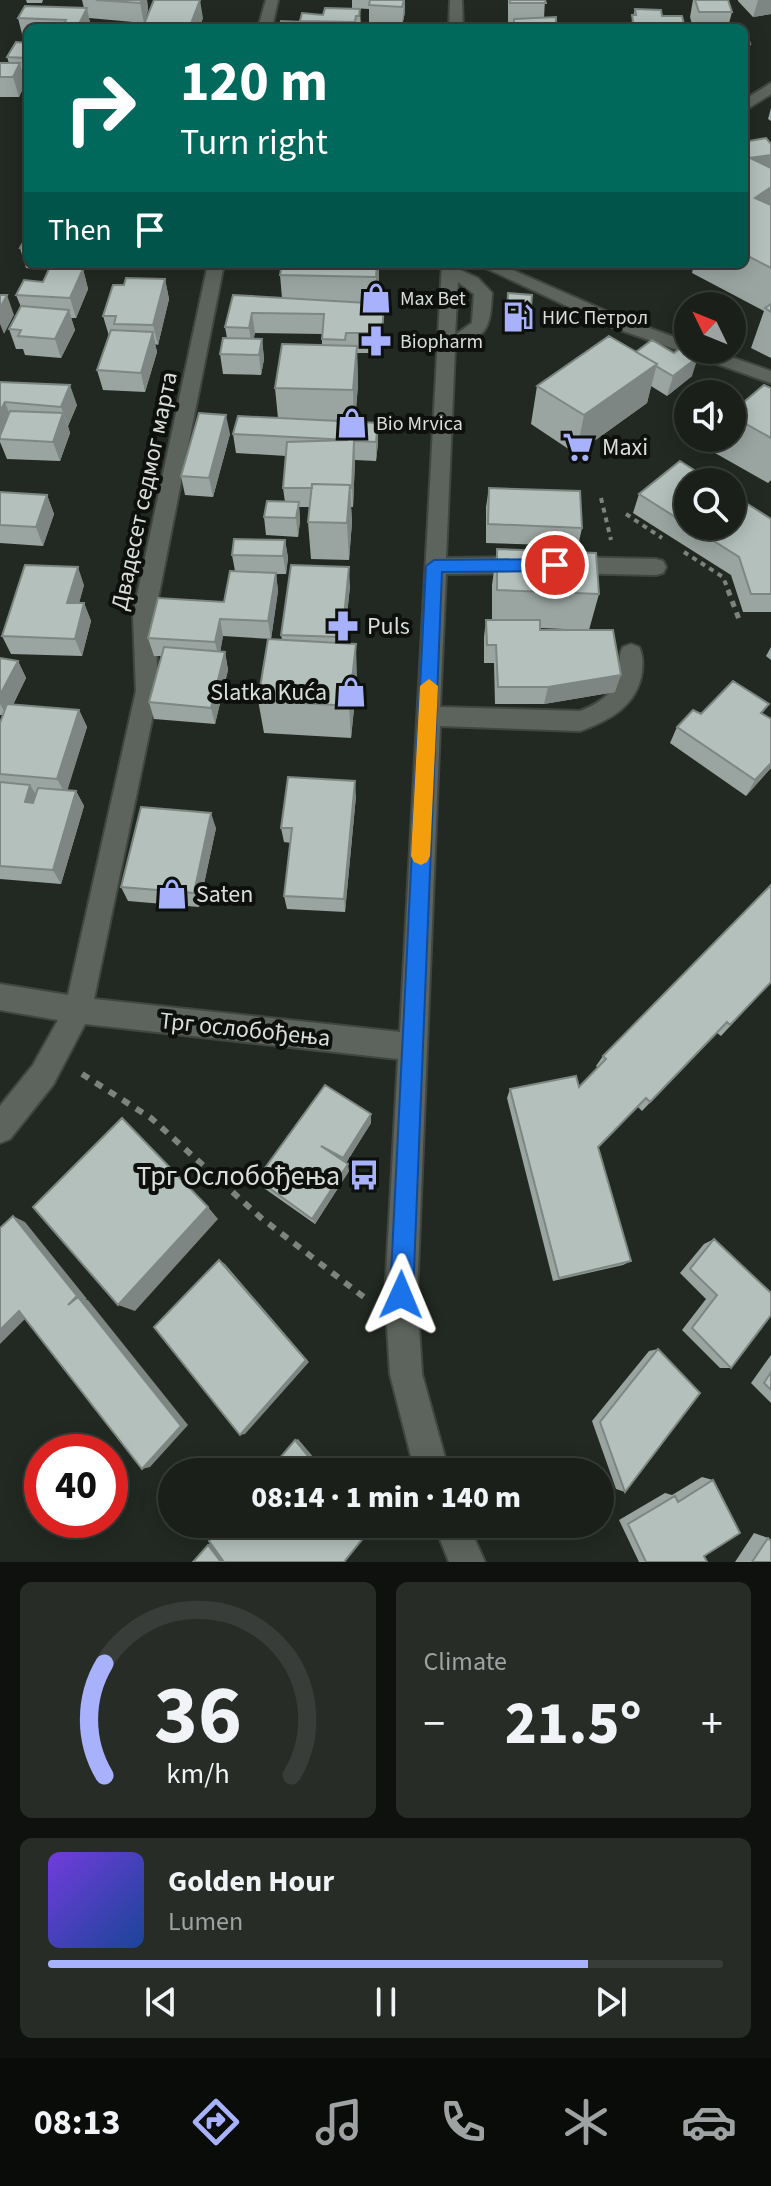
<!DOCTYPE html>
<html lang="en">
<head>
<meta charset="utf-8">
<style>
  body { margin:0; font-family:"Source Sans 3",sans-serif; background:#272c27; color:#f1f3f6; height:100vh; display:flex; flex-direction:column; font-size:30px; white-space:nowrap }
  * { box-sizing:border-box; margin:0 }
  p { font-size:26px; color:#9fa2a2 }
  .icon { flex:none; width:44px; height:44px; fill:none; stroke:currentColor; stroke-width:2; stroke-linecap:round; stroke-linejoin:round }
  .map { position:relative; height:1562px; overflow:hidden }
  .side { display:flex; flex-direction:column; gap:20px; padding:20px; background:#0e110e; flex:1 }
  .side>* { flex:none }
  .hud { position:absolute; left:24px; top:24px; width:724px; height:244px; border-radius:12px; box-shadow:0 4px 20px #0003,0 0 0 2px #383d39; background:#00695c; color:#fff; overflow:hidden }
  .needle { width:52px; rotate:313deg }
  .tools { position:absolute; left:674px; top:292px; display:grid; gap:16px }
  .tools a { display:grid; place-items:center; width:72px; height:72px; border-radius:50%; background:#1a1f1a; box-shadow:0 4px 20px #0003,0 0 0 2px #383d39; font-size:40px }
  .speed { position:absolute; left:24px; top:1434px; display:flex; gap:16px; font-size:40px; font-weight:700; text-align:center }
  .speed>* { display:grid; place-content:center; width:104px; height:104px; border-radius:50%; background:#1a1f1a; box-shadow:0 4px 20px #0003,0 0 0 2px #383d39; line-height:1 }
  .speed .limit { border:12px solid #d22; background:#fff; color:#111 }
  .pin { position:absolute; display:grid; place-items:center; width:68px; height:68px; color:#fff; margin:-34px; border:4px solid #fff; border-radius:50%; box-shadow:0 2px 8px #0007 }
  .me { position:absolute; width:88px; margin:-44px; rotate:1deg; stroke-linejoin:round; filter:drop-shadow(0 0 6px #0008) }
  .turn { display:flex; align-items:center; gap:28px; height:168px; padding:0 24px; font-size:36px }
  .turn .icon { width:104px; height:104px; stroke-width:2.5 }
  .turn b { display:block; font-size:56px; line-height:68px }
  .then { display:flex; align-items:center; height:76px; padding:0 24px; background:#0003; gap:16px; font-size:30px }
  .big { font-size:60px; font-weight:800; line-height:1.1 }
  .side .tile { flex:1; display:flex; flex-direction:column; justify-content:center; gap:12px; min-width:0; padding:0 28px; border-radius:12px; background:#272c27 }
  .side .dial { align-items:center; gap:0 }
  .dial svg { height:208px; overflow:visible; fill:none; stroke:#383d39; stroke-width:7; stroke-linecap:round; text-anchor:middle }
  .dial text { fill:#f1f3f6; stroke:none }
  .song { display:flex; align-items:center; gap:24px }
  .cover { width:96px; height:96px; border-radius:12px; background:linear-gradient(135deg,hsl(260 70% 55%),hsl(220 70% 35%)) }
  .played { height:8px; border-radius:4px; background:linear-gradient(90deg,#a7b1fc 80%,#383d39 80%) }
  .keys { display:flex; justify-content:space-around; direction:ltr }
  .heat { display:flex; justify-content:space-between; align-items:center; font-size:44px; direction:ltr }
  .side .tiles { flex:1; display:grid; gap:20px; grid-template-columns:1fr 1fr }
  .tile:last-child { grid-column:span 2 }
  .trip { position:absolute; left:158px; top:1458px; width:456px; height:80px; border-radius:40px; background:#1a1f1a; box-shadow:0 4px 20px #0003,0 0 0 2px #383d39; font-weight:800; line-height:80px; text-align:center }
  .dock { display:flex; height:128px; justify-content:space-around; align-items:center; background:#0a0c0a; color:#9fa2a2 }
  .dock .icon { width:56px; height:56px }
  .dock .on { color:#a7b1fc }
  .dock b { font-size:36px; color:#f1f3f6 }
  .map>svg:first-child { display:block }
</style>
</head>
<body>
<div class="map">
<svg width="771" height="1562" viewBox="0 0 771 1562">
  <rect width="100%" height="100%" fill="#222922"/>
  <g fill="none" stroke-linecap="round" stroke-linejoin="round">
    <g stroke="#414641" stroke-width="4">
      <path id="minor" d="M266,0H278L272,28H258Z
        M450,0H462L463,28H449Z
        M771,83V94L744,111V100Z
        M208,264H224L155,614L158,691L94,999L400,1032L442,264H458V269L478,278L492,293C490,327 489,335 455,348L446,558L528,557L535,559L538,565L535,571L528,573L446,574L440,707L580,711C602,703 618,690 620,666C620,658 619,654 623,647L631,644L639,647C643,655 643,663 642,672C637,706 610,720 580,731L440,726L417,1295L422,1374L449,1472H415L390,1374L385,1295L398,1059L85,1024L53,1085L10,1139L0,1143V1106L33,1065L58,1020L0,1010V984L68,995L136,691L133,614ZM458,282L474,294L472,323L455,335Z
        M477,264H499L624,319L688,342V350H711L771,371V383L612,327Z
        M564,557L656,559L663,561L666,567L663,573L656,575L564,573L557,571L554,565L557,559Z
        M434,1524H468L485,1562H449Z"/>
    </g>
    <path stroke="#7d837d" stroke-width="4" stroke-dasharray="5 5" stroke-linecap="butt" d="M601,498L611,540
      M626,514L662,538
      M684,552L723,577L729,592"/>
    <path stroke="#7d837d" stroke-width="5" stroke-dasharray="6 6" stroke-linecap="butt" d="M728,590L740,622"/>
    <path stroke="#7d837d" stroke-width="6" stroke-dasharray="8 8" stroke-linecap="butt" d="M82,1074L151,1118L260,1217L365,1298"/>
    <use href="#minor" fill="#5d645d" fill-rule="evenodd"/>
  </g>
  <path fill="#9aa5a1" d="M26,0H43L42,3H27Z
    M82,0H147L148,10L144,23L89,18L90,24L144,26V24L203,18L199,28H28V38H23L18,18L84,8Z
    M352,0H405V12L402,26L369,24V9L352,8Z
    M508,0H545L544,18L556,17V28H513V22H508Z
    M693,0H728L732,12L728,27L731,28H693L690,17Z
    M738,0H771V14L753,17L738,1Z
    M360,9L361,28H367H280L323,15Z
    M635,9L662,16L684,24L683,28H630Z
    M744,34L750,44L744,63Z
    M28,43V94L25,84L19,97H0V63H9L7,57Z
    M771,108V121L768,119Z
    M744,142L771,144V358L751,348L764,311L692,273L694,264H744Z
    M28,237V264H74L72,268L83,269L88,289L76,318H71L75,330L61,358L25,355L23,349H16L9,329L21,307L16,295L43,282L48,270L26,268L20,248Z
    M135,264H174L173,269L136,268Z
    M379,264L377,303L384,304L382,353H357L358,385L355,422L378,443L376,461L355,460L353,507H351L352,522L349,560L311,559L308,522L310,507H299L300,521L298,537L266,535L264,517L285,502L283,488L286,456L236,453L233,434L278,418L275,388L322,345V334L255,333L253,339H262L264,359L261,375L223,374L220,354L227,338L225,327L282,298L280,275Z
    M165,279L169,299L158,345L155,344L157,352L145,392L103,390L97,370L109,336L103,316L124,285Z
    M508,293L530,319L529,329L505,328Z
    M636,352L692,376L667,396L651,386L647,403L576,454L531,424L537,386Z
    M0,382L77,405L68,426L70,433L60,461L7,459L0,442Z
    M771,388V480L768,483L715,453L721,438H732V412Z
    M230,434L213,497L185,495L181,476Z
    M688,482V526H732L771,519V612H743L731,575L633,513L639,494Z
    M489,488L582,528L578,546L486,543V507Z
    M0,492L47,495L54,514L43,546L0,543Z
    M285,540L288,558L286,574H276L278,591L271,639L223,636L220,652H225L228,670L215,724L154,719L149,702L162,656H154L148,638L224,602L235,571L232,555Z
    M497,549L599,594L589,630L540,628V630L615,692L544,704H495L494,663H484V637L486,620H492V585Z
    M84,585L79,603H84L91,621L82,656L11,654L2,636Z
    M350,586L344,643L357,678L351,738L264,733L258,700L282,640L281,635Z
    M771,647V660L766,656Z
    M0,658L18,661L26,678L13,705L79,710L87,727L67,790L76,791L84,806L61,884L0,879V723L3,715H0Z
    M701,714H763L771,768L746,796L670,743L677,727Z
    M356,796L345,912L287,909L284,896L291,843L284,842L281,828Z
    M216,828L199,907L128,901L121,887Z
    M771,982L721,1036L717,1033L642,1111L638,1107L598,1148L631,1261L623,1265L553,1281L507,1098L510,1089L579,1087L598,1068L596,1066L603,1056Z
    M371,1123L346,1163L349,1171L315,1224L261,1186L257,1179Z
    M714,1239L731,1368H720L682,1330L706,1299L680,1273L704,1244Z
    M658,1349L625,1492L616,1489L592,1421L649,1351Z
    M771,1355V1403L751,1383Z
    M702,1477L713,1480L704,1556L707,1562H639L619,1520L665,1493L672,1495Z
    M754,1533L768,1538L771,1562H735Z"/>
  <path fill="#7d8683" d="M142,0H147L148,10L144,23L140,3Z
    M200,0L203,18L199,28H190V26Z
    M404,0H405V12L402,26Z
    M758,0H771V14L753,17Z
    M87,8L91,28H77Z
    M20,63L25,84L19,97L13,77Z
    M771,155V174L744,159Z
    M771,187V218L755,198Z
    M377,264H379V281L376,317V277Z
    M83,269L88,289L76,318L70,298Z
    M165,279L169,299L158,345L153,325Z
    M7,295L14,315L4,334L0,324V308Z
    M69,310L75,330L61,358L55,339Z
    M252,313L255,333L252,347L249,328Z
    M153,332L157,352L145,392L141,373Z
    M262,339L264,359L261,375L259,355Z
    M357,346L358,385L354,429L353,390Z
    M698,357L692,376L667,396L673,376Z
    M657,364L647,403L576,454L584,415Z
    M70,385L77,405L68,426L61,407Z
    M5,402L12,421L0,438V411Z
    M63,413L70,433L60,461L53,442Z
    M226,415L230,434L213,497L209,478Z
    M378,423V443L376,461V442Z
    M354,441L355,460L353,507L352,488Z
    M350,485L352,522L349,560L347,523Z
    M47,495L54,514L43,546L36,527Z
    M299,502L300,521L298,537L296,518Z
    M285,540L288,558L286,574L283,556Z
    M78,567L84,585L74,621L67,603Z
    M349,567L350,586L343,655L342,637Z
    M276,573L278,591L271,639L268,621Z
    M84,603L91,621L82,656L75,639Z
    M220,619L223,636L219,659L215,642Z
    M356,644L357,678L351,738L349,706Z
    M225,652L228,670L215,724L211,708Z
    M18,661L26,678L7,716L0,704V695Z
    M621,675L615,692L544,704L548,687Z
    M79,710L87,727L66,795L57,779Z
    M771,763V768L746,796L755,780Z
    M355,781L356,796L345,912L344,899Z
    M30,785L39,800L34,817L25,802Z
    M76,791L84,806L61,884L53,870Z
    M211,813L216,828L199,907L194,893Z
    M371,1114V1123L344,1166L343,1158Z
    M348,1164L349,1171L315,1224L312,1219Z
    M208,1207L218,1219L135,1311L118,1305Z
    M13,1216L25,1222L87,1299L86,1300H88L188,1425L150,1467L142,1469L78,1308Z
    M219,1260L225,1264L309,1362L245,1434L240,1435Z
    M19,1311L31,1313L0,1344V1330Z
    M298,1439L326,1472H321L295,1440Z
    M215,1539L231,1562H221L208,1545Z"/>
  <path fill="#b3c0bb" stroke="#7d8683" stroke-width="2" d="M96,0H142L140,3Z
    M154,0H200L190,26L144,24Z
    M370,0H404L402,7L369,5Z
    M510,0H545L546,3H510Z
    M695,0H728L732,12H699Z
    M25,6L87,8L77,28H62L66,20L18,18Z
    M325,8L360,9L359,16H356L355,22L300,21L302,13L323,15Z
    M635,9L661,10L662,16H682L684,24L654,23L656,28H634L632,15H636Z
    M556,17V26H551V28H514V19Z
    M281,21L302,22L301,28H280Z
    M83,23L183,28H81Z
    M707,24H722L723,27L731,28H708Z
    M744,34H747L750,44L744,43Z
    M16,42L28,43V58L7,57Z
    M0,63H20L13,77H0Z
    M28,68V78H23Z
    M766,138L771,144V155L749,158L744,155V142Z
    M744,155L771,168V187L755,198L771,205V268L744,254Z
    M26,237H28V249L20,248Z
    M282,264H377L376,277L280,275Z
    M50,267L83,269L70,298L16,295L24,280L43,282Z
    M126,278L165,279L153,325L114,324L116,316H103L113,285H124Z
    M508,293L532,295L530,319L507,317Z
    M0,295H7L0,308Z
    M233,295L384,304L382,333H346L345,340L322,339L324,314L252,313L249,328L225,327Z
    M771,304V312L765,308Z
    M21,306L69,310L55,339L18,336L21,330L9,329Z
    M111,330L153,332L141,373L97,370Z
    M609,336L657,364L584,415L537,386Z
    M223,338L262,339L259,355L220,354Z
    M652,340L674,353L682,347L698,357L673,376L656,366L657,364L636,352Z
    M282,344L357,346L353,390L275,388Z
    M0,382L70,385L61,407L5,402L0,411Z
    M764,385L771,388V438L732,416V412Z
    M10,411L63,413L53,442L0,439V436Z
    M199,413L226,415L209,478L181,476Z
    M238,416L378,423L376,442L354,441L352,488H350V485L312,484V488H283L287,442L348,440L233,434Z
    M680,461L713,482H688V525L639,494Z
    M312,484L350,485L347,523L308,522Z
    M489,488L580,491L582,528L488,524Z
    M0,492L47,495L36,527L0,525Z
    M732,494L771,519V594H751L739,557L690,526H732Z
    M267,501L299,502L296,518L264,517Z
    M234,539L285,540L283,556L232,555Z
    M497,549L596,553L599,594L497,590Z
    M25,565L78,567L67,603H84L75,639L2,636Z
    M291,565L349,567L342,637L281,635Z
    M230,571L276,573L268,621L220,619L215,642L148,638L158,598L224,602Z
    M486,620H540V630H613L621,675L548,687H498L496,645H487Z
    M268,639L356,644L349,706L258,700Z
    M164,647L225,652L211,708L149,702Z
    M0,658L18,661L0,695Z
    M733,681L769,704L761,713L771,719V763L755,780L677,727L693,710L701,714Z
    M7,704L79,710L57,779L0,774V723Z
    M288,777L355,781L344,899L284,896L292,828H281Z
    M0,782L30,785L25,802L33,803L38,788L76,791L53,870L0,866Z
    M141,807L211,813L194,893L121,887Z
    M771,885V982L730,1025L727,1022L650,1102L646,1098L598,1147L631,1261L559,1278L510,1089L576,1076L579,1087L606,1059L603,1056Z
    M325,1085L371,1114L343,1158L321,1146L348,1164L312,1219L257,1179Z
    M122,1118L208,1207L118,1305L33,1207Z
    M13,1216L77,1296L68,1305L78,1297L181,1426L142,1469L19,1311L0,1330V1228Z
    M714,1239L771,1293V1315L731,1368L692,1328L717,1295L690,1269Z
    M219,1260L306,1360L240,1435L154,1327Z
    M658,1349L700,1393L625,1492L600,1422Z
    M771,1372V1390L764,1383Z
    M295,1440L321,1472H268Z
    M713,1480L740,1533L704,1556L707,1562H646L628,1524L675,1496L678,1502Z
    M223,1524H364L369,1531L344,1562H224L209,1541Z
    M768,1538L771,1541V1562H752Z
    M208,1545L221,1562H193Z"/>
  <path fill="#1a73e8" stroke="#114b97" stroke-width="2" d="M555,559L563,565L555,571L442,572L413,1295L410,1303L401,1306L393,1303L390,1295L426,566L434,560Z"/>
  <path fill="#f59e0b" d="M429,679L438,686L430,856L427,862L421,865L414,862L411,856L420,686Z"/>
  <defs>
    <g id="shop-bare" transform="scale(2.4)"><path d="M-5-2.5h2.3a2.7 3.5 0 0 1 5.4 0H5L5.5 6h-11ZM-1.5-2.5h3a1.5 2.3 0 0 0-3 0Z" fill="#a7b1fc" stroke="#0e100d" stroke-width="2.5" paint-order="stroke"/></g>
    <g id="fuel-bare" transform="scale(2.4)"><path d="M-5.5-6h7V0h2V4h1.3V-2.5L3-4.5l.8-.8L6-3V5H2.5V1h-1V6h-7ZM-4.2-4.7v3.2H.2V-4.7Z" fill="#a7b1fc" stroke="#0e100d" stroke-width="2.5" paint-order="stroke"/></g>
    <g id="pharmacy-bare" transform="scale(2.4)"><path d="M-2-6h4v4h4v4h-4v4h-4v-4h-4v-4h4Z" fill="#a7b1fc" stroke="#0e100d" stroke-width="2.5" paint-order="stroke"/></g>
    <g id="supermarket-bare" transform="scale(2.4)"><path d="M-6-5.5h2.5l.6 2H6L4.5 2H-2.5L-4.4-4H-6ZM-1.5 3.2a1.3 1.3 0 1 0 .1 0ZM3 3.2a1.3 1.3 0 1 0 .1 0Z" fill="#a7b1fc" stroke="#0e100d" stroke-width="2.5" paint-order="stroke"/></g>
    <g id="bus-bare" transform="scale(2.4)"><path d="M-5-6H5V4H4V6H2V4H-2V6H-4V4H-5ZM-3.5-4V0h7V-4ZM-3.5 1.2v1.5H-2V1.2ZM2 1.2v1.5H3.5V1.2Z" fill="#a7b1fc" stroke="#0e100d" stroke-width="2.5" paint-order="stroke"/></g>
  </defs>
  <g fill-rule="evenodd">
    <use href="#shop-bare" x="376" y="298"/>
    <use href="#fuel-bare" x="518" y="317"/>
    <use href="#pharmacy-bare" x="376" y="341"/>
    <use href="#shop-bare" x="352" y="423"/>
    <use href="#supermarket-bare" x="578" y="447"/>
    <use href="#pharmacy-bare" x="343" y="626"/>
    <use href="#shop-bare" x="351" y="692"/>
    <use href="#shop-bare" x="172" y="894"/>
    <use href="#bus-bare" x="364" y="1175"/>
  </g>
  <g text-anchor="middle" stroke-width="8" stroke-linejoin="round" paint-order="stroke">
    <g font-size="20" fill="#dadeda" stroke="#0e100d" text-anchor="start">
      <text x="400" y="305">Max Bet</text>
      <text x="542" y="324">НИС Петрол</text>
      <text x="400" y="348">Biopharm</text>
      <text x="376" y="430">Bio Mrvica</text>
    </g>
    <g font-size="24" fill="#dadeda" stroke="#0e100d" text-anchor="start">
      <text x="602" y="455">Maxi</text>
      <text x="367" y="634">Puls</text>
      <text x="327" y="700" text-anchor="end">Slatka Kuća</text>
      <text x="196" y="902">Saten</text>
    </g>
    <g font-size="24" fill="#dadeda" stroke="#0e100d">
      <text transform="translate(144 491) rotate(-78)" y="8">Двадесет седмог марта</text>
      <text transform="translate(245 1029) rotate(6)" y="8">Трг ослобођења</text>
    </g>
    <g font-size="28" fill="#dadeda" stroke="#0e100d" text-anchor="end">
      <text x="340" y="1185">Трг Ослобођења</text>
    </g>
  </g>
</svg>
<div class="tools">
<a><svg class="needle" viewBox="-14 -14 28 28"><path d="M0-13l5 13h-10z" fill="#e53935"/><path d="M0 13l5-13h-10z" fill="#9fa2a2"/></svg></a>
<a><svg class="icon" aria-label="sound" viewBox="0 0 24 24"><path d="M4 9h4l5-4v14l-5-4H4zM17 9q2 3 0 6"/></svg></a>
<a><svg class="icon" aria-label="search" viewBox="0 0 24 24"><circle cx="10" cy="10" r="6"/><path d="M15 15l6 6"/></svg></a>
</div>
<div class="speed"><div class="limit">40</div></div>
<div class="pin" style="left:555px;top:565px;background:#d93025"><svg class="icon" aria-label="arrive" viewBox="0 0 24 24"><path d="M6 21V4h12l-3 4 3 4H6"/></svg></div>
<svg class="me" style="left:401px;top:1295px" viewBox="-20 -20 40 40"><path d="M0-17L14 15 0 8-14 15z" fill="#1a73e8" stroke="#fff" stroke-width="4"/></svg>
<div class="trip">08:14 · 1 min · 140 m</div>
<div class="hud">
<div class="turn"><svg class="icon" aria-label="right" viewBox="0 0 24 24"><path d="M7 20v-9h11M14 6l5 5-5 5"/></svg><div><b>120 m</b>Turn right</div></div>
<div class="then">Then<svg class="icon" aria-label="arrive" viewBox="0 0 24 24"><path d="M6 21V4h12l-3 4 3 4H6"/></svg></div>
</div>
</div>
<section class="side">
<div class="tiles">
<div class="tile dial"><svg viewBox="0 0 100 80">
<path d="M14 69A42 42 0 1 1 86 69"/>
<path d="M14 69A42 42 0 0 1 14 26" stroke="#a7b1fc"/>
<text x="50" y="56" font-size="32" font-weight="700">36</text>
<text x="50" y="72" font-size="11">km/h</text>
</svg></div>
<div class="tile"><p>Climate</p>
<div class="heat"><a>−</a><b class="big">21.5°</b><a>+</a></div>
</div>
<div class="tile">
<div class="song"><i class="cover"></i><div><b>Golden Hour</b><p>Lumen</p></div></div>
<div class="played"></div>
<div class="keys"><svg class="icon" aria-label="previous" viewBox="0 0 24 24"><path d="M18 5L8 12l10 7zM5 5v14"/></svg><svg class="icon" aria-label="pause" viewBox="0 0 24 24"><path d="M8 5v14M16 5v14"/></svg><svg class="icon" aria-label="next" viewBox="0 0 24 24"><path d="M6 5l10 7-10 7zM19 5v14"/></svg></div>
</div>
</div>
</section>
<nav class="dock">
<b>08:13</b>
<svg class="icon on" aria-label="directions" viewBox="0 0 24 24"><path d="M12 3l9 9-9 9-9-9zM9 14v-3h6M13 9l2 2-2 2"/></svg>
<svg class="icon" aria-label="music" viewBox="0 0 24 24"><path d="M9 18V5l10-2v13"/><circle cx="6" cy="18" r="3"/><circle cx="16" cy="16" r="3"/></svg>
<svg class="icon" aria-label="phone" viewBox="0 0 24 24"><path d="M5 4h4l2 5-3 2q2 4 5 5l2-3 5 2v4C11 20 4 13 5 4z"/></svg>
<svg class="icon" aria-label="climate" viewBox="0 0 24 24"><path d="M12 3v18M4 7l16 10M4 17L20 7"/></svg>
<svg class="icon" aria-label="car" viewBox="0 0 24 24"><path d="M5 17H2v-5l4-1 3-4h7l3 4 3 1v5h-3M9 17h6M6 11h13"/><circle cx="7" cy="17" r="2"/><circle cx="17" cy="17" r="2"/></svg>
</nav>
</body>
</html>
